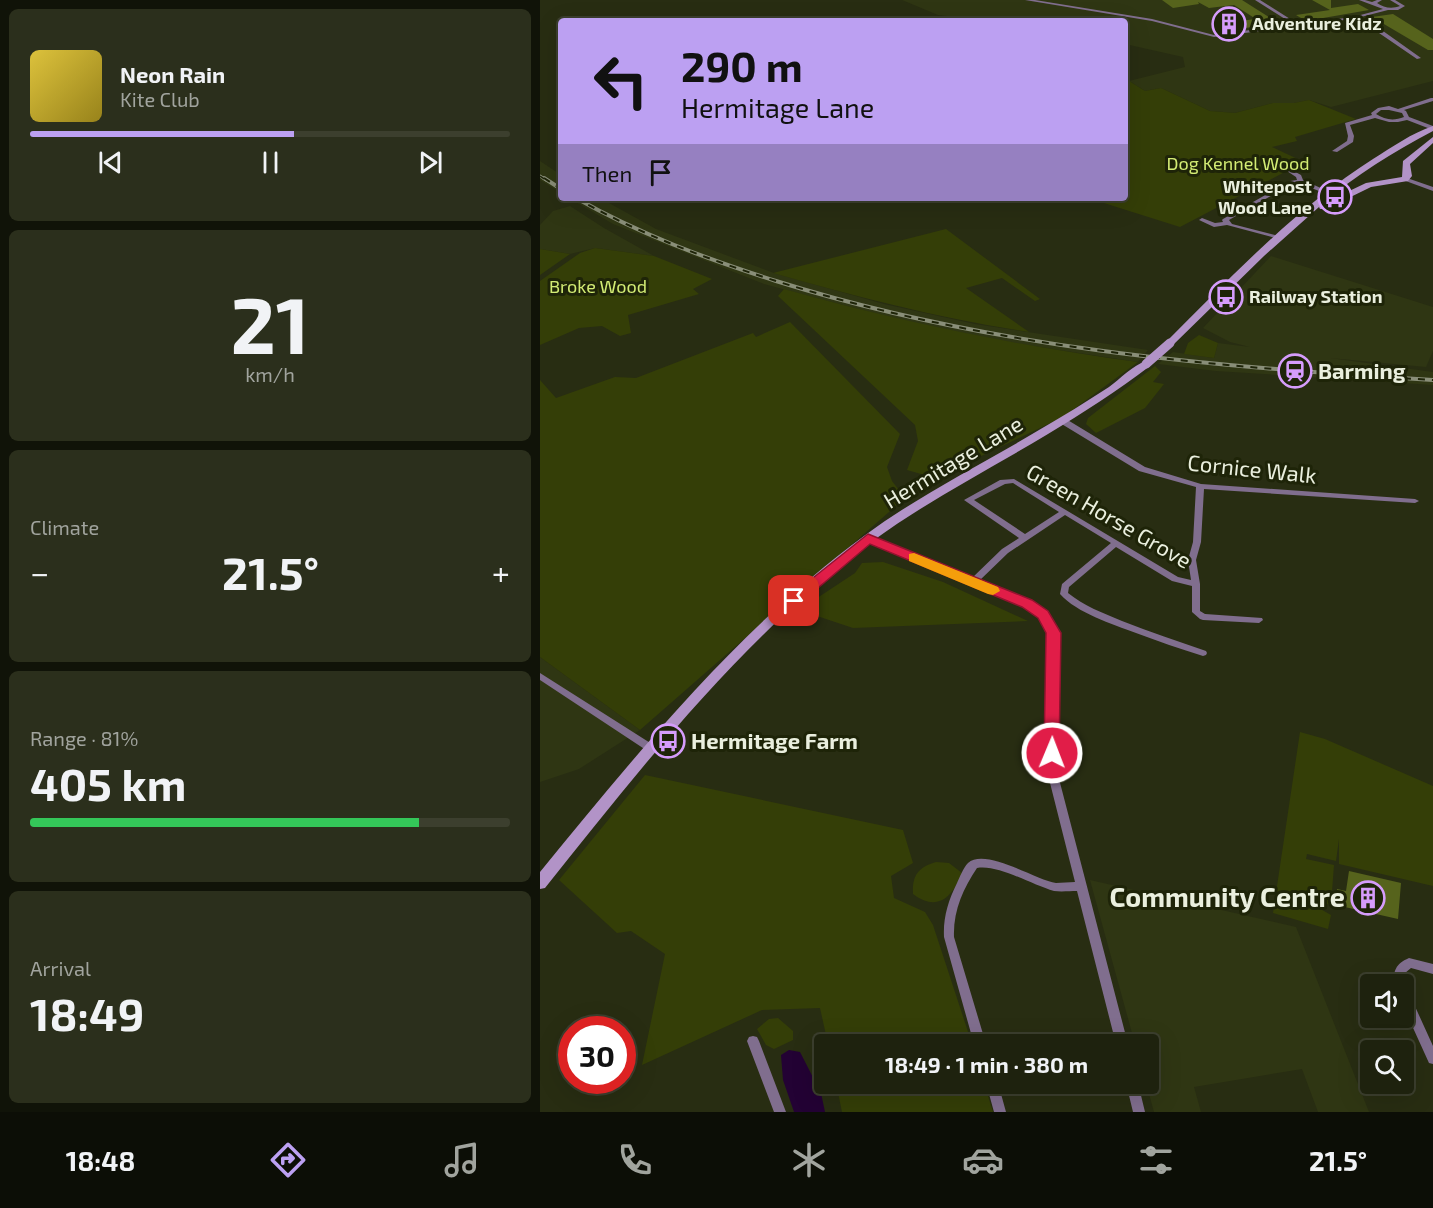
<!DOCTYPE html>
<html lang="en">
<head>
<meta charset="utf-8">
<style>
  body { margin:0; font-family:"Exo 2",sans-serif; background:#2b2f1c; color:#f1f3f6; height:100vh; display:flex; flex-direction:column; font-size:22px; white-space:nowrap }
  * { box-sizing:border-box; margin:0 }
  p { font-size:20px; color:#a1a49e }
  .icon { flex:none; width:33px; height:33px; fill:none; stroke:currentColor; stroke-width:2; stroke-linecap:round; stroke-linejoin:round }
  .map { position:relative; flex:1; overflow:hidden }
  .sheet { display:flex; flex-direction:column; gap:9px; padding:9px; background:#101308; width:540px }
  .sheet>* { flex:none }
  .guide { position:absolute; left:18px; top:18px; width:570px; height:183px; border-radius:6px; box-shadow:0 6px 24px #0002,0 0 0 2px #3c3f2e; background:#bca0f2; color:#111; overflow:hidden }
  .buttons { position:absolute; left:820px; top:974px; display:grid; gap:12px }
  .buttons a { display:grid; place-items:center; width:54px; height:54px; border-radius:6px; background:#1e220e; box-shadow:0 6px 24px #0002,0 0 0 2px #3c3f2e; font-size:30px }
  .speed { position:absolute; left:18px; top:1016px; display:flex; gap:12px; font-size:30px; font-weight:700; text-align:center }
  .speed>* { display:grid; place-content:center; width:78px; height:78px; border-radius:50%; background:#1e220e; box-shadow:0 6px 24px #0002,0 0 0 2px #3c3f2e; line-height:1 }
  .speed .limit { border:9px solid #d22; background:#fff; color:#111 }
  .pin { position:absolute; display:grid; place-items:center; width:51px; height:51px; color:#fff; margin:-26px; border-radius:12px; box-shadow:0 3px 9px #0006 }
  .me { position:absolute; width:66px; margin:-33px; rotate:1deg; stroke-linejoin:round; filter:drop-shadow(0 0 4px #0008) }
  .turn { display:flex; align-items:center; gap:21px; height:126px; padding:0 24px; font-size:27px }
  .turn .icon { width:78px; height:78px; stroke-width:2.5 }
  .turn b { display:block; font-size:42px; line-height:51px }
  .then { display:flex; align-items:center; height:57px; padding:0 24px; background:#0003; gap:12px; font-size:22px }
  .big { font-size:45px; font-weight:700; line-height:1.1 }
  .sheet .tile { flex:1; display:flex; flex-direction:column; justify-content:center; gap:9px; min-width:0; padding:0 21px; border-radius:9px; background:#2b2f1c }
  .sheet .dial { align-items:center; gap:0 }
  .dial b { font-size:78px; line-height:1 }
  .song { display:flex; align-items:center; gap:18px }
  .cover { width:72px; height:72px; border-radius:9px; background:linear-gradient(135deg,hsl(50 70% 55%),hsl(50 70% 35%)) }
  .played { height:6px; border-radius:3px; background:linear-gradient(90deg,#bca0f2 55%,#3c3f2e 55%) }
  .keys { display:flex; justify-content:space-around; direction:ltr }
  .heat { display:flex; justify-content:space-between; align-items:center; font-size:33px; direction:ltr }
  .charge { height:9px; border-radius:4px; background:linear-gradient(90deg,#34c759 81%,#3c3f2e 0) }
  .trip { position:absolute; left:274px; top:1034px; width:345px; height:60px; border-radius:6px; background:#1e220e; box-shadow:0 6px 24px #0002,0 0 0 2px #3c3f2e; font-weight:700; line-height:60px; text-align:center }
  .menu { display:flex; height:96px; justify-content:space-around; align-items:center; background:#0c0e06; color:#a1a49e }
  .menu .icon { width:42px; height:42px }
  .menu .on { color:#bca0f2 }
  .menu b { font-size:27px; color:#f1f3f6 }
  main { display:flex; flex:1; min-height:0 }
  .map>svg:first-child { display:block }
</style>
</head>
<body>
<main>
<section class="sheet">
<div class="tile">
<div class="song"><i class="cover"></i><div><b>Neon Rain</b><p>Kite Club</p></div></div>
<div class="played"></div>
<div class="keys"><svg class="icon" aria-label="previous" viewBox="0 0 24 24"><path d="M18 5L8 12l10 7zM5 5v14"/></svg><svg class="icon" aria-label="pause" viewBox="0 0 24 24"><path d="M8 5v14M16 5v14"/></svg><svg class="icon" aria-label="next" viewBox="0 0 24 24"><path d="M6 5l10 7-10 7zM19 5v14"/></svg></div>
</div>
<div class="tile dial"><b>21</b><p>km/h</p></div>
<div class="tile"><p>Climate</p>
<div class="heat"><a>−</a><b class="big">21.5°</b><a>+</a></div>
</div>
<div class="tile"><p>Range · 81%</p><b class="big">405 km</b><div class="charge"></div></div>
<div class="tile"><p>Arrival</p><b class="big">18:49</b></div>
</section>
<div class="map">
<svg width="893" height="1112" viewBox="0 0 893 1112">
  <rect width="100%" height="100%" fill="#282d12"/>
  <path fill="#2f3613" d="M362,0H893V81L791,107L769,100L754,103H733L695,113L670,111L621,88L605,91L589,81L645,67L643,57L585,44V21H450L398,15Z
    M0,161L21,175V193L0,180Z
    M29,198H60L116,229L234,273L344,304L435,324L608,350L598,362L466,342L377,324L287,301L224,284L73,224Z
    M30,206L64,228L114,256L55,248L30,254L0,249V225L13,211Z
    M731,256L893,307V351L886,367L790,358L893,372V385L676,371L618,364L633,352L674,358L678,343L710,347L690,342L663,328Z
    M0,657L100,730L39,769L0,782Z
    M550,880L756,927L829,1112H778L762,1069L654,1087L661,1112H614L606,1083H609V1044H595Z"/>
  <path fill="#343e07" d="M585,81H589L605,91L621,88L670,111L695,113L733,103H754L769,100L816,119L755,137L757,141L732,147L764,162L640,227L548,198H585Z
    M406,229L500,299L495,301L462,278L426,288L489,332C402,319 317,297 233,273Z
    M55,248L114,256L172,279L153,289L159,294L88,315L91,333L80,336L62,326L39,328L0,345V281L40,253Z
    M0,249L30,254L0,275Z
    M244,289C361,322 478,346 598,362L523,417L395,478L367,470L378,441L375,425L238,296Z
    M250,322L360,434L347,467L352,481L365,498L100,730L0,657V380L16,398L75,377L96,378L213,333L216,337Z
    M659,335L678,343L674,358L644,354L648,343Z
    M615,366L621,372L613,382L624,384L605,408L556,433L546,424L548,418Z
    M343,562L403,582L488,621L313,628L259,610L315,573L322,563Z
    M760,732L785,739L893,786V886L799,864V839L796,861L767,854L766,859L794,865L791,905L763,899L791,915L788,929L733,913Z
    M105,775L363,830L373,863L351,876L354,898L385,912L393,925L432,1044H288L280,1008L222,1010L102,1065L125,954L91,931L77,933L19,880Z
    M396,862L409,863L422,873C413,896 398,913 373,894C372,876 378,867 396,862Z
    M238,1018L253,1031V1040L234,1049L226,1045L217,1029L229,1019Z
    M296,1083H444L453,1112H302Z"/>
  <path fill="#230234" d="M249,1050L260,1052L281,1093L285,1112H254L243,1080L241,1055Z"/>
  <path fill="#56631c" d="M622,0H702L740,24L687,30L672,20L685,18L691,22L716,19L694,5L669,8L658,2L659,4L633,8Z
    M772,0H791V8L818,4L829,10L766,21L756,15L790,10Z
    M853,14L893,39V50H888L832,17Z
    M809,871L861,883L858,919L796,905L797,889L806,891Z"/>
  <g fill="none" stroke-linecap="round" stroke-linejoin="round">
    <path fill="#806e8e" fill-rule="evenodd" d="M485,0H495L612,19L674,35L753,24L715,0H720L758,24L813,17L843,9L819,0H825L832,2L837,0H842L837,3C844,8 852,9 860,6L850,0H855L865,6L858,10H848L817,18L843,31L881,58L877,59L839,33L812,19L674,37L612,21Z
      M891,98H893V101L864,110L866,111L869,117L893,126V130L867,120L858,122H849L835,118L810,125L814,136L813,142L797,152L792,151L807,141L808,136L805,123L832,115L831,113L838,108L849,106L858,109ZM841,110H849L862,113L864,117C854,121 845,120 836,114Z
      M750,169L761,175L763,180L794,194L789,195L759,183H753L689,220L692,224L743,237V239H739L687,225L674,227L659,220L662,218L675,223L683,222L682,220L683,219L750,181L757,180L756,177L747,171Z
      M863,178H867L893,187V191L863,180Z
      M520,419H526L605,467L661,484L875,499L879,501L875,503L664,489L661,542L656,560L660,584V611L665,614L722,618L723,620L719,623L663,620L660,619L652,612V586L632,581L576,547L529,587L528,593C544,606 563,613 582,621C610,632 638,641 666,651L667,653L666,655L663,656C640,649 618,641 596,633C572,624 537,613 520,594L522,584L571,543L525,515L468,553L439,581L490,602L506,612L516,627L518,775L588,1044H576L537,891C530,891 521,892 514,891C492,885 458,864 437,868C423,889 413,911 414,937L446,1044H434L404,937C403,918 408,901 417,883C420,877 423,868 428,863C445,847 496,880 516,883C522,883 529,882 535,882L508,775V627L500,616L484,606L325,541L324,539L325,537H331L432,578L462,549L479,538L424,500L460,480L474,479L638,577L651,580L648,560L653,542L656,487L599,471L520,423L519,421ZM473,483L519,512L485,534L434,500L465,484Z
      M0,673L115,746L117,749L115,752L112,753L109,752L0,680Z
      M869,958L893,964V974L871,968L865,973L864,985V984H853C854,971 855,964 869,958Z
      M864,990L868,991L893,1046V1064L889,1063L864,1008Z
      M213,1036L217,1037L219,1041L246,1112H234L207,1041L209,1037Z
      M446,1083H458L466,1112H454Z
      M586,1083H598L605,1112H593Z"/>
    <path fill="#b293c7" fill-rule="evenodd" d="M893,126V131C853,152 816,175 782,204L826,183L862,177L863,161L893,137V143L870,164L872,176L868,181L831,187L786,209H780L779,207L724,256L633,345H627V341C691,277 756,208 833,159C852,147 872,133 893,126Z
      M606,361L610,362V366C577,391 543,413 508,434C450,469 389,500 334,540C204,635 105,763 5,888L0,889V872C99,751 198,629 324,536C379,495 441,465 499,430C523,416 546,402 569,387C580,379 593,365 606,361Z"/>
    <g stroke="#898e78" stroke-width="3">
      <path id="rail-far1" d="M0,176L6,180"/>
    </g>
    <g stroke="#898e78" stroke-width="4">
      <path id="rail" d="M4,178L21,189
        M36,198C99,234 167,259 236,281C450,348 671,367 893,380"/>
    </g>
    <use href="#rail-far1" stroke="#1e2408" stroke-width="1.5" stroke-dasharray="5" stroke-linecap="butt"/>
    <use href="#rail" stroke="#1e2408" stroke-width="2" stroke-dasharray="7" stroke-linecap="butt"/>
    <path stroke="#b293c7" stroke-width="9" d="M606,364L630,343"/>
  </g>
  <path fill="#e11d48" stroke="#92132f" stroke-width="1.5" d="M328,534L492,600L508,611L521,633L519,753L517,758H506L504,753L506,633L498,618L482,607L330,544L259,604H249V597Z"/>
  <path fill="#f59e0b" d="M374,553L458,587L460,591L453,595L448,594L369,561V554Z"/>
  <defs>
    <g id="building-ring" transform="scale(1.725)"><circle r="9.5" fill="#1e2408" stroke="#d59cfb" stroke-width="1.5"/><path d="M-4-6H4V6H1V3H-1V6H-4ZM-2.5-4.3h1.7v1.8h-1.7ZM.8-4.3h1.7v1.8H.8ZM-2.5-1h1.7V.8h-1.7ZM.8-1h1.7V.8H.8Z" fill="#d59cfb"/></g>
    <g id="bus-ring" transform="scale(1.725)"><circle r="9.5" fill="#1e2408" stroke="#d59cfb" stroke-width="1.5"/><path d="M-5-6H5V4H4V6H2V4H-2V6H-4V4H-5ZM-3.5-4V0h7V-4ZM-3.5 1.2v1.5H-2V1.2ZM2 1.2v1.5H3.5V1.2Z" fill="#d59cfb"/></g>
    <g id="station-ring" transform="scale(1.725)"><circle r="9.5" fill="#1e2408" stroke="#d59cfb" stroke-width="1.5"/><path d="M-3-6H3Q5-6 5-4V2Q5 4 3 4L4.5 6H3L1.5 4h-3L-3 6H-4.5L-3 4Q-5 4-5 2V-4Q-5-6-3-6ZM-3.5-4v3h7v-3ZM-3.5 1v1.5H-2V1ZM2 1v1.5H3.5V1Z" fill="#d59cfb"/></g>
  </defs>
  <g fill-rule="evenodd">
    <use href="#building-ring" x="689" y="24"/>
    <use href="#bus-ring" x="795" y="197"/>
    <use href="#bus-ring" x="686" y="297"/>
    <use href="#station-ring" x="755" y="371"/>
    <use href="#bus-ring" x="128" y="741"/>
    <use href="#building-ring" x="828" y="898"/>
  </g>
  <g text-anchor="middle" stroke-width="6" stroke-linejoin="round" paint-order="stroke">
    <g font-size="18" font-weight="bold" fill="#eaefde" stroke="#1e2408" text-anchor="start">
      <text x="712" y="30">Adventure Kidz</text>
      <text x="772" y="193" text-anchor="end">Whitepost<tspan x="772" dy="21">Wood Lane</tspan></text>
      <text x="709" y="303">Railway Station</text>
    </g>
    <g font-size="18" fill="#d3ec74" stroke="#1e2408">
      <text x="698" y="170">Dog Kennel Wood</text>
      <text x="58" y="293">Broke Wood</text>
    </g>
    <g font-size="22" font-weight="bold" fill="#eaefde" stroke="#1e2408" text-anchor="start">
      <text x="778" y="379">Barming</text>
      <text x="151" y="749">Hermitage Farm</text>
    </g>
    <g font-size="22" fill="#eaefde" stroke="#1e2408">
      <text transform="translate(413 462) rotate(-31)" y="8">Hermitage Lane</text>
      <text transform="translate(712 469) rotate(6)" y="8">Cornice Walk</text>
      <text transform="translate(569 516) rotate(30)" y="8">Green Horse Grove</text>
    </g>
    <g font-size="27" font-weight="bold" fill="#eaefde" stroke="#1e2408" text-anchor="end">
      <text x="805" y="907">Community Centre</text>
    </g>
  </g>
</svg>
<div class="buttons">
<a><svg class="icon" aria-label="sound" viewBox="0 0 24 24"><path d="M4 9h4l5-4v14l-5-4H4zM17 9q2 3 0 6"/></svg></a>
<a><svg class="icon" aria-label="search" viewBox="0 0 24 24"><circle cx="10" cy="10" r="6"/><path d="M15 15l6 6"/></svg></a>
</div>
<div class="speed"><div class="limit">30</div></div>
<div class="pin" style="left:254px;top:601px;background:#d93025"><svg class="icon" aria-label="arrive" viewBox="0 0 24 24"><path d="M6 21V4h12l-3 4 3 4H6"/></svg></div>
<svg class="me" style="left:512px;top:753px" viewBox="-20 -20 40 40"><circle r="17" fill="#e11d48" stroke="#fff" stroke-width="3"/><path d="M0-11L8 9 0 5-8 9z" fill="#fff"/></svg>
<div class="trip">18:49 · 1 min · 380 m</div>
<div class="guide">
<div class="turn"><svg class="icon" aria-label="left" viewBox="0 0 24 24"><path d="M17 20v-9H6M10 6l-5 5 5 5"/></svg><div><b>290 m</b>Hermitage Lane</div></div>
<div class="then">Then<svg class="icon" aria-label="arrive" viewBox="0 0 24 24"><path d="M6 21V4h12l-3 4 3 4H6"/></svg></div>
</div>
</div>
</main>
<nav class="menu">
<b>18:48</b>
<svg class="icon on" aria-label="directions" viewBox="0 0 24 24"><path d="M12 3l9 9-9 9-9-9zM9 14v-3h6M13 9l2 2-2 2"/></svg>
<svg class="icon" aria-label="music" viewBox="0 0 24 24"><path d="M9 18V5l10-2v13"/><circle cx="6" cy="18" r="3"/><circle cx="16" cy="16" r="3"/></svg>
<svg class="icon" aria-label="phone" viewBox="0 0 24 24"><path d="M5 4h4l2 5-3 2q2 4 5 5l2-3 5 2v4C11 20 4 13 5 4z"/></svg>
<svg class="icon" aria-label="climate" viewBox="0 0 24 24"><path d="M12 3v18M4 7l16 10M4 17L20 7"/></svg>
<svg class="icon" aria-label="car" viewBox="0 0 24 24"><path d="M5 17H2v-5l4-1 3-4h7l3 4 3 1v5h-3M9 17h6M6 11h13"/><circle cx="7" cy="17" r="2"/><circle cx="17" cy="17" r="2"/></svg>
<svg class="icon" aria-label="filters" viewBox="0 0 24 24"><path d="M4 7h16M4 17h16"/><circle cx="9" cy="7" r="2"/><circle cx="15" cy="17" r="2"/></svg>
<b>21.5°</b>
</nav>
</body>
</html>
